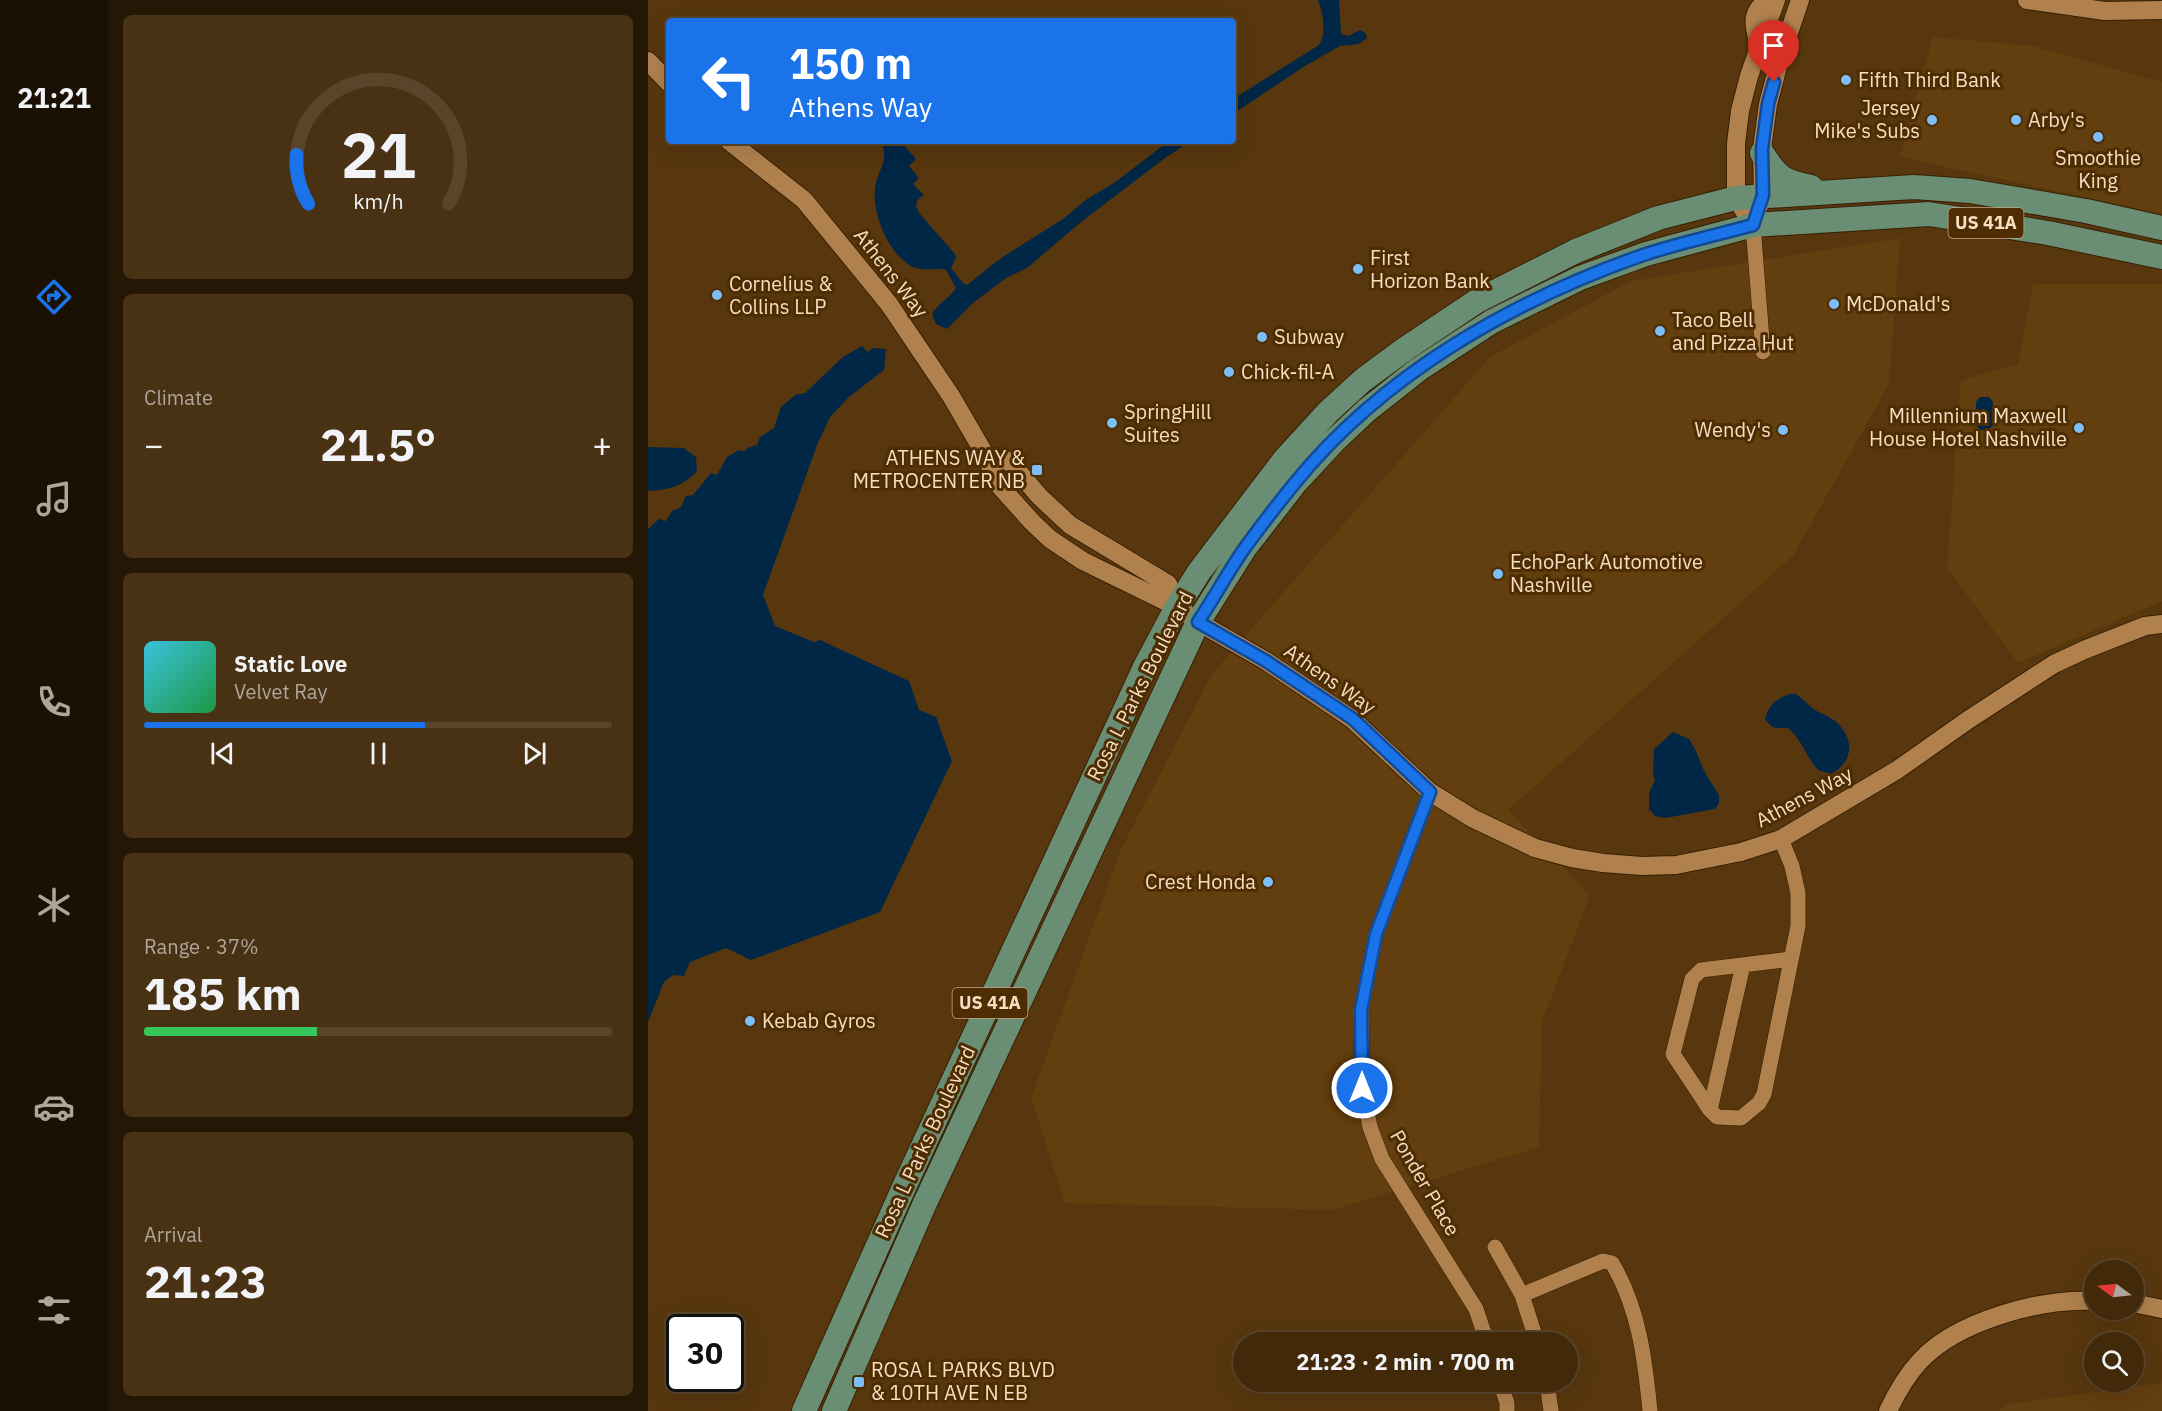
<!DOCTYPE html>
<html lang="en">
<head>
<meta charset="utf-8">
<style>
  body { margin:0; font-family:"IBM Plex Sans",sans-serif; background:#493113; color:#f1f3f6; height:100vh; display:flex; flex-direction:column; font-size:22px; white-space:nowrap }
  * { box-sizing:border-box; margin:0 }
  p { font-size:20px; color:#aea69c }
  .icon { flex:none; width:33px; height:33px; fill:none; stroke:currentColor; stroke-width:2; stroke-linecap:round; stroke-linejoin:round }
  .map { position:relative; flex:1; overflow:hidden }
  .side { display:flex; flex-direction:column; gap:15px; padding:15px; background:#241706; width:540px }
  .side>* { flex:none }
  .banner { position:absolute; left:18px; top:18px; width:570px; height:126px; border-radius:6px; box-shadow:0 6px 24px #0002,0 0 0 2px #5a452b; background:#1a73e8; color:#fff; overflow:hidden }
  .needle { width:39px; rotate:285deg }
  .buttons { position:absolute; left:1436px; top:1260px; display:grid; gap:12px }
  .buttons a { display:grid; place-items:center; width:60px; height:60px; border-radius:50%; background:#42290a; box-shadow:0 6px 24px #0002,0 0 0 2px #5a452b; font-size:30px }
  .speed { position:absolute; left:18px; top:1314px; display:flex; gap:12px; font-size:30px; font-weight:700; text-align:center }
  .speed>* { display:grid; place-content:center; width:78px; height:78px; border-radius:50%; background:#42290a; box-shadow:0 6px 24px #0002,0 0 0 2px #5a452b; line-height:1 }
  .speed .limit { border:3px solid #111; border-radius:9px; background:#fff; color:#111 }
  .pin { position:absolute; display:grid; place-items:center; width:51px; height:51px; color:#fff; margin:-62px -26px; border-radius:50% 50% 50% 0; rotate:-45deg; box-shadow:0 0 6px #0007 }
  .pin .icon { rotate:45deg }
  .me { position:absolute; width:66px; margin:-33px; rotate:0deg; stroke-linejoin:round; filter:drop-shadow(0 0 4px #0008) }
  .turn { display:flex; align-items:center; gap:21px; height:126px; padding:0 24px; font-size:27px }
  .turn .icon { width:78px; height:78px; stroke-width:2.5 }
  .turn b { display:block; font-size:42px; line-height:51px }
  .big { font-size:45px; font-weight:800; line-height:1.1 }
  .side .card { flex:1; display:flex; flex-direction:column; justify-content:center; gap:9px; min-width:0; padding:0 21px; border-radius:9px; background:#493113 }
  .side .dial { align-items:center; gap:0 }
  .dial svg { height:156px; overflow:visible; fill:none; stroke:#5a452b; stroke-width:7; stroke-linecap:round; text-anchor:middle }
  .dial text { fill:#f1f3f6; stroke:none }
  .song { display:flex; align-items:center; gap:18px }
  .cover { width:72px; height:72px; border-radius:9px; background:linear-gradient(135deg,hsl(190 70% 55%),hsl(140 70% 35%)) }
  .played { height:6px; border-radius:3px; background:linear-gradient(90deg,#1a73e8 60%,#5a452b 60%) }
  .keys { display:flex; justify-content:space-around; direction:ltr }
  .heat { display:flex; justify-content:space-between; align-items:center; font-size:33px; direction:ltr }
  .charge { height:9px; border-radius:4px; background:linear-gradient(90deg,#34c759 37%,#5a452b 0) }
  .trip { position:absolute; left:585px; top:1332px; width:345px; height:60px; border-radius:30px; background:#42290a; box-shadow:0 6px 24px #0002,0 0 0 2px #5a452b; font-weight:800; line-height:60px; text-align:center }
  main { display:flex; flex:1; min-height:0 }
  .tabs { display:flex; flex-direction:column; width:108px; justify-content:space-around; align-items:center; background:#1a1004; color:#aea69c }
  .tabs .icon { width:42px; height:42px }
  .tabs .current { color:#1a73e8 }
  .tabs b { font-size:27px; color:#f1f3f6 }
  .map>svg:first-child { display:block }
</style>
</head>
<body>
<main>
<nav class="tabs">
<b>21:21</b>
<svg class="icon current" aria-label="directions" viewBox="0 0 24 24"><path d="M12 3l9 9-9 9-9-9zM9 14v-3h6M13 9l2 2-2 2"/></svg>
<svg class="icon" aria-label="music" viewBox="0 0 24 24"><path d="M9 18V5l10-2v13"/><circle cx="6" cy="18" r="3"/><circle cx="16" cy="16" r="3"/></svg>
<svg class="icon" aria-label="phone" viewBox="0 0 24 24"><path d="M5 4h4l2 5-3 2q2 4 5 5l2-3 5 2v4C11 20 4 13 5 4z"/></svg>
<svg class="icon" aria-label="climate" viewBox="0 0 24 24"><path d="M12 3v18M4 7l16 10M4 17L20 7"/></svg>
<svg class="icon" aria-label="car" viewBox="0 0 24 24"><path d="M5 17H2v-5l4-1 3-4h7l3 4 3 1v5h-3M9 17h6M6 11h13"/><circle cx="7" cy="17" r="2"/><circle cx="17" cy="17" r="2"/></svg>
<svg class="icon" aria-label="filters" viewBox="0 0 24 24"><path d="M4 7h16M4 17h16"/><circle cx="9" cy="7" r="2"/><circle cx="15" cy="17" r="2"/></svg>
</nav>
<section class="side">
<div class="card dial"><svg viewBox="0 0 100 80">
<path d="M14 69A42 42 0 1 1 86 69"/>
<path d="M14 69A42 42 0 0 1 8 44" stroke="#1a73e8"/>
<text x="50" y="56" font-size="32" font-weight="700">21</text>
<text x="50" y="72" font-size="11">km/h</text>
</svg></div>
<div class="card"><p>Climate</p>
<div class="heat"><a>−</a><b class="big">21.5°</b><a>+</a></div>
</div>
<div class="card">
<div class="song"><i class="cover"></i><div><b>Static Love</b><p>Velvet Ray</p></div></div>
<div class="played"></div>
<div class="keys"><svg class="icon" aria-label="previous" viewBox="0 0 24 24"><path d="M18 5L8 12l10 7zM5 5v14"/></svg><svg class="icon" aria-label="pause" viewBox="0 0 24 24"><path d="M8 5v14M16 5v14"/></svg><svg class="icon" aria-label="next" viewBox="0 0 24 24"><path d="M6 5l10 7-10 7zM19 5v14"/></svg></div>
</div>
<div class="card"><p>Range · 37%</p><b class="big">185 km</b><div class="charge"></div></div>
<div class="card"><p>Arrival</p><b class="big">21:23</b></div>
</section>
<div class="map">
<svg width="1514" height="1411" viewBox="0 0 1514 1411">
  <rect width="100%" height="100%" fill="#58370e"/>
  <path fill="#633e0e" d="M1285,37L1385,46L1514,82V214L1252,157Z
    M1252,238L1241,384L1145,556L860,810L942,895L894,1022L891,1147L684,1210L417,1203L383,1098L473,849L564,674L842,357L983,281Z
    M1385,284H1514V601L1370,663L1299,568L1313,380L1370,364Z
    M1514,1383V1411H1351L1360,1404Z"/>
  <path fill="#012746" d="M670,0H691L693,34L700,36L712,30L717,33L719,38L711,44L692,46L655,67L585,114V99L671,45C679,32 675,14 670,0Z
    M237,141H252L268,159L261,166L271,178L265,184L277,196L275,195L269,201L268,206L271,213L307,254L308,258L303,268L315,283L319,285L353,258L415,219L439,199L466,183L521,141H543L517,158L433,222L379,268L358,278L325,303L299,329L288,324L284,314C290,303 302,298 308,288L298,270L295,269C285,269 272,271 263,266C240,253 224,214 227,188C229,171 241,162 234,144Z
    M214,346L220,352L225,348L238,349L236,370L201,397L182,417L169,445L115,595L127,626L166,642L172,640L261,681L271,710L288,717L304,761L232,912L103,960L78,948L42,962L36,976L25,975L16,982L0,1022V529L11,519L18,521L24,511L33,507L38,496L45,495L63,473L69,475L79,457L91,450L97,451L99,448L109,445L112,437L126,428L133,407L147,395L157,393L195,357Z
    M1332,397H1341L1345,402V425L1341,430H1332L1328,425V402Z
    M0,447L36,448L48,457L49,471C36,486 20,490 0,491Z
    M1141,694H1148C1154,698 1158,703 1163,707C1170,713 1180,715 1187,721C1207,738 1206,762 1183,774L1170,770C1157,756 1156,742 1140,728C1129,728 1124,730 1117,719C1120,706 1128,699 1141,694Z
    M1025,732L1041,739L1047,749L1056,771L1071,795V803L1067,809L1017,818L1007,816L1001,809V793L1007,780L1005,773L1006,749Z"/>
  <g fill="none" stroke-linecap="round" stroke-linejoin="round">
    <g stroke="#372004" stroke-width="16">
      <path id="minor" d="M1105,225L1115,352
        M782,792L728,934L713,1010L714,1088L722,1127L734,1159L828,1309L839,1342
        M1133,839L1144,866L1150,893V926L1116,1094L1111,1103L1093,1118L1069,1117L1062,1110L1025,1054L1044,979L1053,970L1143,959
        M1062,1110L1095,965
        M847,1247L874,1295L955,1261L964,1263C991,1308 997,1360 1002,1411
        M874,1295L889,1342
        M852,1382L859,1403V1411
        M899,1382L903,1411"/>
    </g>
    <g stroke="#372004" stroke-width="20">
      <path id="tertiary" d="M1379,0L1457,11L1514,10
        M1111,46C1106,26 1101,13 1120,0
        M0,61L21,83
        M81,141L156,200L241,304L303,396L339,458L349,483L384,522L402,539L435,561L529,607L550,622L618,661L704,719L782,792L824,818L887,848L924,858L955,863L994,866L1028,865L1093,852L1133,839L1249,770L1320,720L1406,664L1436,650L1497,626L1514,624
        M1111,206L1115,195L1114,149L1120,104L1132,59L1152,0
        M1105,225L1088,198V144L1092,111L1101,76L1128,0
        M339,458L361,461L392,497L422,525L520,584L529,607
        M1485,1303L1514,1309
        M1240,1411C1248,1394 1259,1375 1272,1361C1309,1321 1393,1298 1446,1301"/>
    </g>
    <g stroke="#372004" stroke-width="26">
      <path id="primary" d="M1114,153C1130,178 1134,181 1163,187
        M156,1411L257,1185L497,667L529,607L551,572L637,459L680,412L715,380L757,349L829,301L928,251L1010,218L1088,198L1266,187L1322,191L1438,211L1514,228
        M186,1411L277,1203L550,622L596,549L648,482L687,440L719,410L771,369L843,322L932,278L998,254L1105,225L1281,214L1400,233L1514,257"/>
    </g>
    <use href="#minor" stroke="#b0814d" stroke-width="15"/>
    <use href="#tertiary" stroke="#b0814d" stroke-width="18"/>
    <use href="#primary" stroke="#6a8e74" stroke-width="24"/>
  </g>
  <g fill="none" stroke-linecap="round" stroke-linejoin="round">
    <g stroke="#114b97" stroke-width="15">
      <path id="route" d="M714,1088L713,1010L728,934L782,792L705,719L618,661L550,622C566,598 580,572 596,549C612,527 629,505 646,484C735,374 864,301 995,255C1031,243 1069,235 1105,225L1115,195L1114,149L1120,104L1126,82"/>
    </g>
    <use href="#route" stroke="#1a73e8" stroke-width="10"/>
  </g>
  <g fill="#7dbef9" stroke="#4d2d01" stroke-width="2">
    <circle cx="1198" cy="80" r="6"/>
    <circle cx="1284" cy="120" r="6"/>
    <circle cx="1368" cy="120" r="6"/>
    <circle cx="1450" cy="137" r="6"/>
    <circle cx="710" cy="269" r="6"/>
    <circle cx="69" cy="295" r="6"/>
    <circle cx="1186" cy="304" r="6"/>
    <circle cx="1012" cy="331" r="6"/>
    <circle cx="614" cy="337" r="6"/>
    <circle cx="581" cy="372" r="6"/>
    <circle cx="464" cy="423" r="6"/>
    <circle cx="1431" cy="428" r="6"/>
    <circle cx="1135" cy="430" r="6"/>
    <rect x="383" y="464" width="12" height="12" rx="3"/>
    <circle cx="850" cy="574" r="6"/>
    <circle cx="620" cy="882" r="6"/>
    <circle cx="102" cy="1021" r="6"/>
    <rect x="205" y="1376" width="12" height="12" rx="3"/>
  </g>
  <g text-anchor="middle" stroke-width="6" stroke-linejoin="round" paint-order="stroke">
    <g fill="#4d2d01" stroke="#c3a889" stroke-width="1.5">
      <rect x="1300.5" y="208" width="75" height="30" rx="4.5"/>
      <rect x="304.5" y="988" width="75" height="30" rx="4.5"/>
    </g>
    <g font-size="18" font-weight="bold" fill="#f6ddc3">
      <text x="1338" y="229">US 41A</text>
      <text x="342" y="1009">US 41A</text>
    </g>
    <g font-size="20" fill="#f6ddc3" stroke="#4d2d01" text-anchor="start">
      <text x="1210" y="87">Fifth Third Bank</text>
      <text x="1272" y="115" text-anchor="end">Jersey<tspan x="1272" dy="23">Mike's Subs</tspan></text>
      <text x="1380" y="127">Arby's</text>
      <text x="1450" y="165" text-anchor="middle">Smoothie<tspan x="1450" dy="23">King</tspan></text>
      <text x="722" y="265">First<tspan x="722" dy="23">Horizon Bank</tspan></text>
      <text x="81" y="291">Cornelius &amp;<tspan x="81" dy="23">Collins LLP</tspan></text>
      <text x="1198" y="311">McDonald's</text>
      <text x="1024" y="327">Taco Bell<tspan x="1024" dy="23">and Pizza Hut</tspan></text>
      <text x="626" y="344">Subway</text>
      <text x="593" y="379">Chick-fil-A</text>
      <text x="476" y="419">SpringHill<tspan x="476" dy="23">Suites</tspan></text>
      <text x="1419" y="423" text-anchor="end">Millennium Maxwell<tspan x="1419" dy="23">House Hotel Nashville</tspan></text>
      <text x="1123" y="437" text-anchor="end">Wendy's</text>
      <text x="377" y="465" text-anchor="end">ATHENS WAY &amp;<tspan x="377" dy="23">METROCENTER NB</tspan></text>
      <text x="862" y="569">EchoPark Automotive<tspan x="862" dy="23">Nashville</tspan></text>
      <text x="608" y="889" text-anchor="end">Crest Honda</text>
      <text x="114" y="1028">Kebab Gyros</text>
      <text x="223" y="1377">ROSA L PARKS BLVD<tspan x="223" dy="23">&amp; 10TH AVE N EB</tspan></text>
    </g>
    <g font-size="20" fill="#f6ddc3" stroke="#4d2d01">
      <text transform="translate(243 273) rotate(52)" y="7">Athens Way</text>
      <text transform="translate(682 679) rotate(35)" y="7">Athens Way</text>
      <text transform="translate(492 686) rotate(-63)" y="7">Rosa L Parks Boulevard</text>
      <text transform="translate(1156 797) rotate(-28)" y="7">Athens Way</text>
      <text transform="translate(277 1142) rotate(-65)" y="7">Rosa L Parks Boulevard</text>
      <text transform="translate(777 1183) rotate(60)" y="7">Ponder Place</text>
    </g>
  </g>
</svg>
<div class="buttons">
<a><svg class="needle" viewBox="-14 -14 28 28"><path d="M0-13l5 13h-10z" fill="#e53935"/><path d="M0 13l5-13h-10z" fill="#aea69c"/></svg></a>
<a><svg class="icon" aria-label="search" viewBox="0 0 24 24"><circle cx="10" cy="10" r="6"/><path d="M15 15l6 6"/></svg></a>
</div>
<div class="speed"><div class="limit">30</div></div>
<div class="pin" style="left:1126px;top:82px;background:#d93025"><svg class="icon" aria-label="arrive" viewBox="0 0 24 24"><path d="M6 21V4h12l-3 4 3 4H6"/></svg></div>
<svg class="me" style="left:714px;top:1088px" viewBox="-20 -20 40 40"><circle r="17" fill="#1a73e8" stroke="#fff" stroke-width="3"/><path d="M0-11L8 9 0 5-8 9z" fill="#fff"/></svg>
<div class="trip">21:23 · 2 min · 700 m</div>
<div class="banner">
<div class="turn"><svg class="icon" aria-label="left" viewBox="0 0 24 24"><path d="M17 20v-9H6M10 6l-5 5 5 5"/></svg><div><b>150 m</b>Athens Way</div></div>
</div>
</div>
</main>
</body>
</html>
